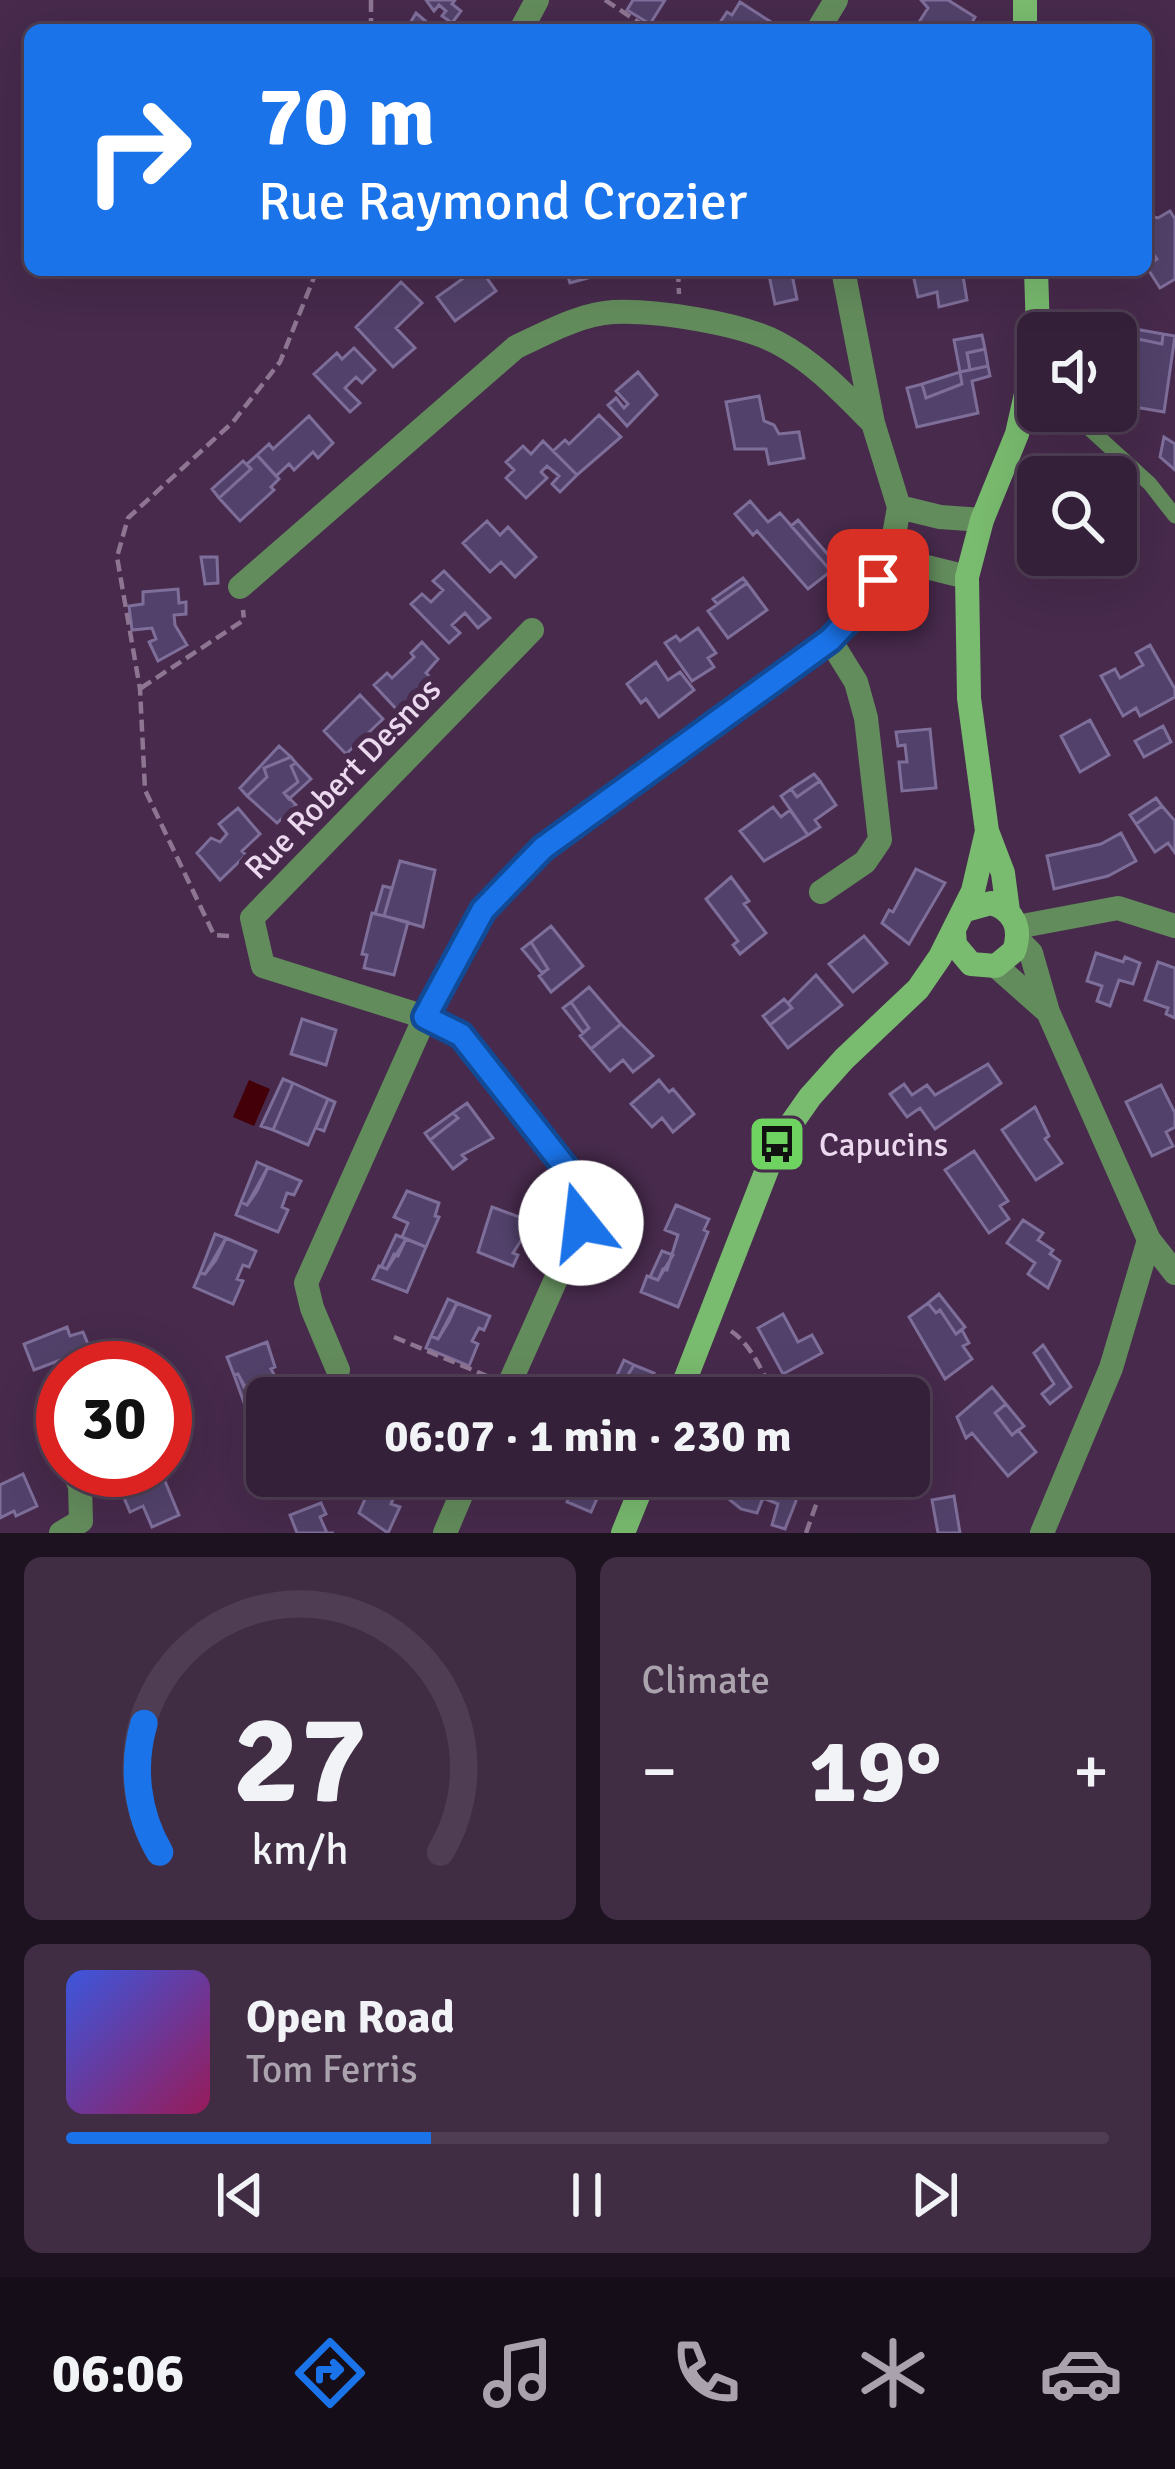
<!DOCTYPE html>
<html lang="en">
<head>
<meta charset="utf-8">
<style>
  body { margin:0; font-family:Signika,sans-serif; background:#402d44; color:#f1f3f6; height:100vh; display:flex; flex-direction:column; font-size:45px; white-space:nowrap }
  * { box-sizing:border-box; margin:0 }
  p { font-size:39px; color:#aaa3ae }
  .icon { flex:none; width:66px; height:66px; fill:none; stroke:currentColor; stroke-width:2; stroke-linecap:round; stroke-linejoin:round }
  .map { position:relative; height:1533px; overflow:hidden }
  .side { display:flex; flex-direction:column; gap:24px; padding:24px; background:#1d121f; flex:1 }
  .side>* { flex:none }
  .banner { position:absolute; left:24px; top:24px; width:1128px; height:252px; border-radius:18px; box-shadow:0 12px 48px #0002,0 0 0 3px #4f3e53; background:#1a73e8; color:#fff; overflow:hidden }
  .fabs { position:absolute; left:1017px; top:312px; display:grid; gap:24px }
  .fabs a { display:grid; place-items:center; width:120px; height:120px; border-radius:18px; background:#352039; box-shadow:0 12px 48px #0002,0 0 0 3px #4f3e53; font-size:60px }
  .speed { position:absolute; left:36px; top:1341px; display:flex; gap:24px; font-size:60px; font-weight:700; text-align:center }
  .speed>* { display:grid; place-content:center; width:156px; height:156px; border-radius:50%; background:#352039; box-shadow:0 12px 48px #0002,0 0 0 3px #4f3e53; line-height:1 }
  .speed .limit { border:18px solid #d22; background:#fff; color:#111 }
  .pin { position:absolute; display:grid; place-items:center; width:102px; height:102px; color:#fff; margin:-51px; border-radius:24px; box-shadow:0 6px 18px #0006 }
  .me { position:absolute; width:132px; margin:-66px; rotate:344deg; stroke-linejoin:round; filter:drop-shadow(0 0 9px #0008) }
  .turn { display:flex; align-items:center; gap:42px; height:252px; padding:0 36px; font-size:54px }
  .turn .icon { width:156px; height:156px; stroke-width:2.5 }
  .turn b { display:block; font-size:84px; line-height:102px }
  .big { font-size:90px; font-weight:700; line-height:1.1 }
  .side .card { flex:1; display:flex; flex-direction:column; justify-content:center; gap:18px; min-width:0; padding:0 42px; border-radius:18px; background:#402d44 }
  .side .dial { align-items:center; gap:0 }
  .dial svg { height:312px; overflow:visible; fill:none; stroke:#4f3e53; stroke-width:7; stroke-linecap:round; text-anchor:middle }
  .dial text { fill:#f1f3f6; stroke:none }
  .song { display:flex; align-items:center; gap:36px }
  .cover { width:144px; height:144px; border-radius:18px; background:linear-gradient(135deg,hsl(230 70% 55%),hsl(330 70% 35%)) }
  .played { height:12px; border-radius:6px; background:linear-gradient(90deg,#1a73e8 35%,#4f3e53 35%) }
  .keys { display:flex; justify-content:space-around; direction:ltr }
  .heat { display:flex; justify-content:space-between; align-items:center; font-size:66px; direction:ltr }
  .side .tiles { flex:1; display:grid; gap:24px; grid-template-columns:1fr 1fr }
  .card:last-child { grid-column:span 2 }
  .trip { position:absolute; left:246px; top:1377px; width:684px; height:120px; border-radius:18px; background:#352039; box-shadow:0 12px 48px #0002,0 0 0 3px #4f3e53; font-weight:700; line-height:120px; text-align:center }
  .tab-bar { display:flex; height:192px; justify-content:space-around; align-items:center; background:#150d17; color:#aaa3ae }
  .tab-bar .icon { width:84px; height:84px }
  .tab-bar .active { color:#1a73e8 }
  .tab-bar b { font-size:54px; color:#f1f3f6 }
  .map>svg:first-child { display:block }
</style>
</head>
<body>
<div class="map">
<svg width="1175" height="1533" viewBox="0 0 1175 1533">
  <rect width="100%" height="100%" fill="#472a4c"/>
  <path fill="#440008" d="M249,1080L270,1089L254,1126L233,1117Z"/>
  <path fill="#52426b" stroke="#7e6e9a" stroke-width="3" d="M426,0H455L452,4L461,11L452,23L442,16L446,11L439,5L434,11Z
    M633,0H665L650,24L627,10Z
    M921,0H948L975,17L968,30L956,26L954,30H914L928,8Z
    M740,2L771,22L766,30H715L727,12L732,15Z
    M416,13L436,30H406Z
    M1170,211L1175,219V279L1160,288L1146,266L1157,259L1146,244V215L1158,218Z
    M475,270H481L496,291L455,321L437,297Z
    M566,270H597L599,275L570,283Z
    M768,270H791L797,299L775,304Z
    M912,270H962L967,300L939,307L937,292L918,297Z
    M401,282L422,303L396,328L415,348L393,367L356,327Z
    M1115,325L1135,329L1133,338L1162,344L1163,334L1175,336L1164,412L1129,406L1134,374L1124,372L1127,357L1116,355Z
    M1135,329L1163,334L1162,344L1133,338Z
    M982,335L985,349L967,353L970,370L960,372L954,340Z
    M354,348L375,370L362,383L356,377L345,388L360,403L350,412L314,374L337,353L342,359Z
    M985,349L988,366L970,370L967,353Z
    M988,366L990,376L972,381L978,413L917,427L907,388L922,384L926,398L962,384L960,372Z
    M638,372L657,395L627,426L608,405L616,398L624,408L628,404L616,391Z
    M960,372L962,384L926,398L922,384Z
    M759,396L764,421L774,425L779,434L799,432L804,458L769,464L766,449H735L726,402Z
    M599,415L621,437L577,475L553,451L565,440L569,444Z
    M309,416L333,443L318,458L313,452L294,470L289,464L276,476L257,455L269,444L273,449Z
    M1164,437L1175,444V470L1160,457Z
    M543,441L577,475L560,492L552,484L559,476L547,466L541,472L547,478L526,498L506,478L514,470L506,462L523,446L531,454Z
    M257,455L279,479L271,487L274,490L240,521L219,498L251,469L247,464Z
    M243,461L251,469L219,498L212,489Z
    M1116,489L1137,534L1116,544Z
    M750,501L768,522L780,513L831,571L808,589L757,531L753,535L735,514Z
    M798,520L837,565L831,571L791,526Z
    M487,521L500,535L508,527L536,557L515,577L501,562L490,572L463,543Z
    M201,557H217L218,583L205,584Z
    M444,571L490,618L478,628L465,613L452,625L460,633L449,643L411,604L422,594L431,602L443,590L433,581Z
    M743,578L747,583L717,604L713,599Z
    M747,583L767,610L728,638L708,611Z
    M178,589L179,603L186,602V614L174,615L175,625L187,645L158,661L149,642L156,639L152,628L132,630L129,606L143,604V592Z
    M698,628L716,653L708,658L714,667L692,681L665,643L676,636L680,641Z
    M422,642L438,659L426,673L434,681L400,713L374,685L387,673L392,678L414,657L411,653Z
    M1150,645L1175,689V697L1140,716L1136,708L1123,716L1101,676L1115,669L1120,678L1143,665L1136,653Z
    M656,662L668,680L680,672L694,690L659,717L646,699L641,703L627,684Z
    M360,695L383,719L346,754L324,731Z
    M1090,720L1109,755L1080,772L1061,736Z
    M1163,726L1171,742L1144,757L1135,741Z
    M930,729L936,788L902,791L899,762H907L905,745L898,746L896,732Z
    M279,746L291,757L264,768L267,777L247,796L240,788Z
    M291,757L296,763L291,766L298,782L284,793L296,805L277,823L247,796L267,777L264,768Z
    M296,763L311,779L289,799L284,793L298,782L291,766Z
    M814,774L820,781L797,797L791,789Z
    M820,781L836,805L815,820L820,827L808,835L781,796L791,789L797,797Z
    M1156,798L1162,806L1136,824L1130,815Z
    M1162,806L1175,821V853L1168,843L1155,852L1136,824Z
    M773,807L781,817L790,810L808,835L764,861L740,831Z
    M238,808L260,834L242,851L246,855L220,880L197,853L211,838L220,842L227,834L219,824Z
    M1121,833L1136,861L1108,876L1054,889L1047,856L1101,844Z
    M400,861L435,870L423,927L384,916Z
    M916,869L945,883L909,944L882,923L889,910L893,912Z
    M731,877L749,901L744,904L766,933L740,954L733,945L738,941L706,899Z
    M383,886L392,888L384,916L375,914Z
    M372,913L408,922L394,975L364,968L367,955L362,954Z
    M551,926L583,966L551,992L539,976L548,969L531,942Z
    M864,936L887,963L853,992L829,964Z
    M531,942L548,969L542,973L522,949Z
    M1096,953L1123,962L1125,957L1140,963L1133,984L1119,980L1110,1006L1097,1001L1102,986L1087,981Z
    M1158,962L1175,968V1018L1166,1014L1168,1008L1145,1000Z
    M816,975L842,1005L788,1048L770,1025L792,1008L788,1003Z
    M589,987L621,1024L591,1049L580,1036L589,1028L571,1002Z
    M784,999L792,1008L770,1025L763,1016Z
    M571,1002L589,1028L583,1033L563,1008Z
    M302,1019L336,1030L326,1065L291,1054Z
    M621,1024L653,1056L633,1072L623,1060L610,1071L591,1049Z
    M988,1064L1001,1083L935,1129L920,1108L907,1117L890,1094L904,1084L912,1095L927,1085L935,1095Z
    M283,1079L293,1083L273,1130L261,1126Z
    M659,1080L669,1092L673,1089L694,1114L673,1132L662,1118L652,1127L631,1104Z
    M293,1083L328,1099L308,1145L273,1130Z
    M1161,1085L1175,1113V1127L1166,1132L1173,1146L1152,1156L1126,1102Z
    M328,1099L335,1102L324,1131L316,1128Z
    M467,1103L493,1138L462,1155L466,1159L453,1169L430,1140L458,1118L453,1113Z
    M1035,1107L1049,1136L1045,1139L1062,1163L1036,1180L1002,1130Z
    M453,1113L458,1118L430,1140L425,1133Z
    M974,1151L1008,1201L1000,1206L1009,1219L989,1233L945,1170Z
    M257,1162L268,1167L247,1205L241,1202Z
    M268,1167L301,1181L294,1195L287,1193L282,1207L288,1210L278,1232L236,1215L241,1202L247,1205L257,1191Z
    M407,1191L439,1203L435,1216L439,1217L426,1247L402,1237L408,1223L394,1217Z
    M676,1205L709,1219L704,1230L708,1232L678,1307L641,1292L647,1276L658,1280L663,1269L667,1270L678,1235L665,1230Z
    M492,1207L533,1222L513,1253L518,1255L513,1266L478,1252Z
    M1023,1220L1043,1233L1038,1240L1053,1250L1050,1254L1060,1261L1048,1288L1028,1274L1035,1263L1007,1243Z
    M215,1234L226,1238L205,1274L200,1273Z
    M396,1235L406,1239L387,1269L381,1267Z
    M226,1238L256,1251L249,1267L243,1265L237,1279L243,1281L233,1304L194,1287L200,1273L205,1274L216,1260Z
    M406,1239L426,1247L407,1292L373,1279L379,1266L387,1269L394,1254L398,1256Z
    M662,1251L673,1255L658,1280L650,1277Z
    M939,1294L965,1327L956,1334L940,1310L936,1313L928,1303Z
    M448,1299L457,1303L449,1321L438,1339L431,1336Z
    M457,1303L490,1316L484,1330L479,1328L472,1341L478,1344L469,1366L426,1348L431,1336L438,1339Z
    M928,1303L936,1313L940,1310L956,1334L962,1330L969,1343L963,1346L972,1359L945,1379L909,1317Z
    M783,1314L798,1342L812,1335L822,1353L783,1374L758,1328Z
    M67,1327L70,1336L83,1332L90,1349L34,1370L24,1344Z
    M267,1342L275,1367L271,1369L284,1393L255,1405L247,1385L244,1387L238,1374L234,1375L227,1357Z
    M1043,1345L1071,1387L1050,1404L1042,1394L1054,1384L1034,1353Z
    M624,1360L634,1365L618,1391L611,1388Z
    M634,1365L654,1373L644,1398H603L607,1386L618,1391Z
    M238,1374L255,1405L246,1408L234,1375Z
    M992,1387L1006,1404L995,1413L1012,1435L1018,1430L1036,1452L1008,1476L972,1433L966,1438L957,1417Z
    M267,1400V1452L264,1453L252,1421L256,1419L251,1406Z
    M1006,1404L1024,1426L1012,1435L995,1413Z
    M147,1470H160L162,1474L135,1486L132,1480L119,1486L117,1482Z
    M23,1474L37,1506L16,1516L14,1511L0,1518V1485Z
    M162,1474L179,1515L152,1527L143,1506L130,1512L119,1486L132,1480L135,1486Z
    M375,1476H421L415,1493L399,1485L391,1504L400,1507L388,1533L359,1513Z
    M562,1476H602L600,1481L604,1483L591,1512L567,1502L572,1490L559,1483Z
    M730,1476H738L754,1486L768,1476H789L796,1501L785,1529L772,1525L778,1504L763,1498L757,1513L741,1509L720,1492Z
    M954,1496L960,1533H938L932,1500Z
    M321,1503L326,1514L320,1517L327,1533H334H297L290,1515Z"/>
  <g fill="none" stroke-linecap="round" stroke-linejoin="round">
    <path stroke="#8e7692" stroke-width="4.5" stroke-dasharray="12 6" stroke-linecap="butt" d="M605,0L650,30
      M371,30V0
      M678,270L679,294
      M141,688L244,620L243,610
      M229,936L214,935L145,790L140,689L117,557L128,518L233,422L280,362L317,270
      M731,1331C752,1345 764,1375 775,1398
      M394,1337L487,1376
      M806,1533L822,1488L816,1476"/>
    <path stroke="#638c5c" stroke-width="15" d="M1070,411L1150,484L1175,516"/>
    <path stroke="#638c5c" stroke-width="24" d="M521,30L537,0
      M818,30L836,0
      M899,507L940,517L982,520
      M890,558L967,577
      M240,587L516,347C546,333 580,314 613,312C655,310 741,323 778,343C814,362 842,392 871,421
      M821,892L865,862L880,840L866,718L856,682L830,640
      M1017,927L1118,908L1175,926
      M1018,940L1031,953L1048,1012L1149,1240L1175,1273
      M996,966L1048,1012
      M338,1370L312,1308L306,1283L425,1017L483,910L543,847L830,640L865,603L890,558L899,507L873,423L843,270
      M503,1398L581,1223L577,1182L461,1035L425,1017L263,966L252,918L532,630
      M47,1407L63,1446
      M61,1533L81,1521L80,1486L73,1470
      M445,1533L469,1476
      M1042,1533L1111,1368L1149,1240"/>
    <path stroke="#79bb6f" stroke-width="24" d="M1025,30V0
      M1036,270L1038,333
      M1008,911L1003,873L987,831L969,698L967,577L982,520L1017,434L1038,341
      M954,932L955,945L971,964L996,966L1014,951C1022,928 1014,910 991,903L966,910
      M678,1398L777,1144L810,1097L844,1059L918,989L940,957L973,891L987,831
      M623,1533L646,1476"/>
  </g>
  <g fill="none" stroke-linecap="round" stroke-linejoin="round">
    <g stroke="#114b97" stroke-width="30">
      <path id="route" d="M581,1223L577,1182L461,1035L425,1017L483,910L543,848L830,640L865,603L878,580"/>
    </g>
    <use href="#route" stroke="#1a73e8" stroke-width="21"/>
  </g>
  <defs>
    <g id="bus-square" transform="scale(3)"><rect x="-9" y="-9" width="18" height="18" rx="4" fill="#6ed360" stroke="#472a4c"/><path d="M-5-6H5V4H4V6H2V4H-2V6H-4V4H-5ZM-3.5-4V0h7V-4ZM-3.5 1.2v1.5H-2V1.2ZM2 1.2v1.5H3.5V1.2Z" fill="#111"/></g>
  </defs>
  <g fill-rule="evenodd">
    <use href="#bus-square" x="777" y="1144"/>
  </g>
  <g text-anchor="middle" stroke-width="12" stroke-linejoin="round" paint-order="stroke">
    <g font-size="33" fill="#ecd9ef" stroke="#472a4c">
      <text transform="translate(342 778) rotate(-46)" y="12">Rue Robert Desnos</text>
    </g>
    <g font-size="33" fill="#ecd9ef" stroke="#472a4c" text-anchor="start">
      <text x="819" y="1156">Capucins</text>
    </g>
  </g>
</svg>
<div class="fabs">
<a><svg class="icon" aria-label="sound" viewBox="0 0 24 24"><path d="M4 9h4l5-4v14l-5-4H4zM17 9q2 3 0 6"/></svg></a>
<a><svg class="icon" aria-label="search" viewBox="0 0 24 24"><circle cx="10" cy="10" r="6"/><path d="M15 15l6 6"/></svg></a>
</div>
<div class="speed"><div class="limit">30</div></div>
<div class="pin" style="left:878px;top:580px;background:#d93025"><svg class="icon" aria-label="arrive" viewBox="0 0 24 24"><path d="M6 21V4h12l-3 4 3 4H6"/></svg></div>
<svg class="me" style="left:581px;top:1223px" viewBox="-20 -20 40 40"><circle r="19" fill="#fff"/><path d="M0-13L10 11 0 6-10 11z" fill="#1a73e8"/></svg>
<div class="trip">06:07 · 1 min · 230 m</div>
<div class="banner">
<div class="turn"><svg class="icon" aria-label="right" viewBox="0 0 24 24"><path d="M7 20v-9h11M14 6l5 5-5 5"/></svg><div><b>70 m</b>Rue Raymond Crozier</div></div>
</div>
</div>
<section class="side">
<div class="tiles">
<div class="card dial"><svg viewBox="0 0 100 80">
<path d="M14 69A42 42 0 1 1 86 69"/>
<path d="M14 69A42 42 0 0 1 10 36" stroke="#1a73e8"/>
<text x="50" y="56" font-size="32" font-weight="700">27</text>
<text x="50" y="72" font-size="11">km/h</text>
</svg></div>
<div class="card"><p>Climate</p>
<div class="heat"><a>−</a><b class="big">19°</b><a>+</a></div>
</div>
<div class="card">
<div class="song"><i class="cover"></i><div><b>Open Road</b><p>Tom Ferris</p></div></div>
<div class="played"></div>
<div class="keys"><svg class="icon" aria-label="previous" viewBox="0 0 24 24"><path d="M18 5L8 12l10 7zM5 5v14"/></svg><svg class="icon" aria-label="pause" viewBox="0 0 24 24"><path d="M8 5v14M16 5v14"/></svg><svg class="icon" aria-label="next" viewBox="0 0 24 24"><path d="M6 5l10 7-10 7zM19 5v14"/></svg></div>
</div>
</div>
</section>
<nav class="tab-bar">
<b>06:06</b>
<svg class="icon active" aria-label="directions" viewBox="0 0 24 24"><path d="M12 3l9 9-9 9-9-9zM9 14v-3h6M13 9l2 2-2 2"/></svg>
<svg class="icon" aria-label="music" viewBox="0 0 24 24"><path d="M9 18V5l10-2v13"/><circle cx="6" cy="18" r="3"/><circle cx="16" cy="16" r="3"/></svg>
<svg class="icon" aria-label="phone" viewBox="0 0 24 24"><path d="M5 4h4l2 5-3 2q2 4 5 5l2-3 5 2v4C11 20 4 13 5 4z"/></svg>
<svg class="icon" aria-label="climate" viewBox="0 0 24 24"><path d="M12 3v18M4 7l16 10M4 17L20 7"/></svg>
<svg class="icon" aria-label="car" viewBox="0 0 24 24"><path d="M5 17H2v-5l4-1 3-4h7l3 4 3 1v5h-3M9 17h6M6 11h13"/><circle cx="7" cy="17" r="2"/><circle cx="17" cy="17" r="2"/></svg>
</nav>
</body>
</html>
